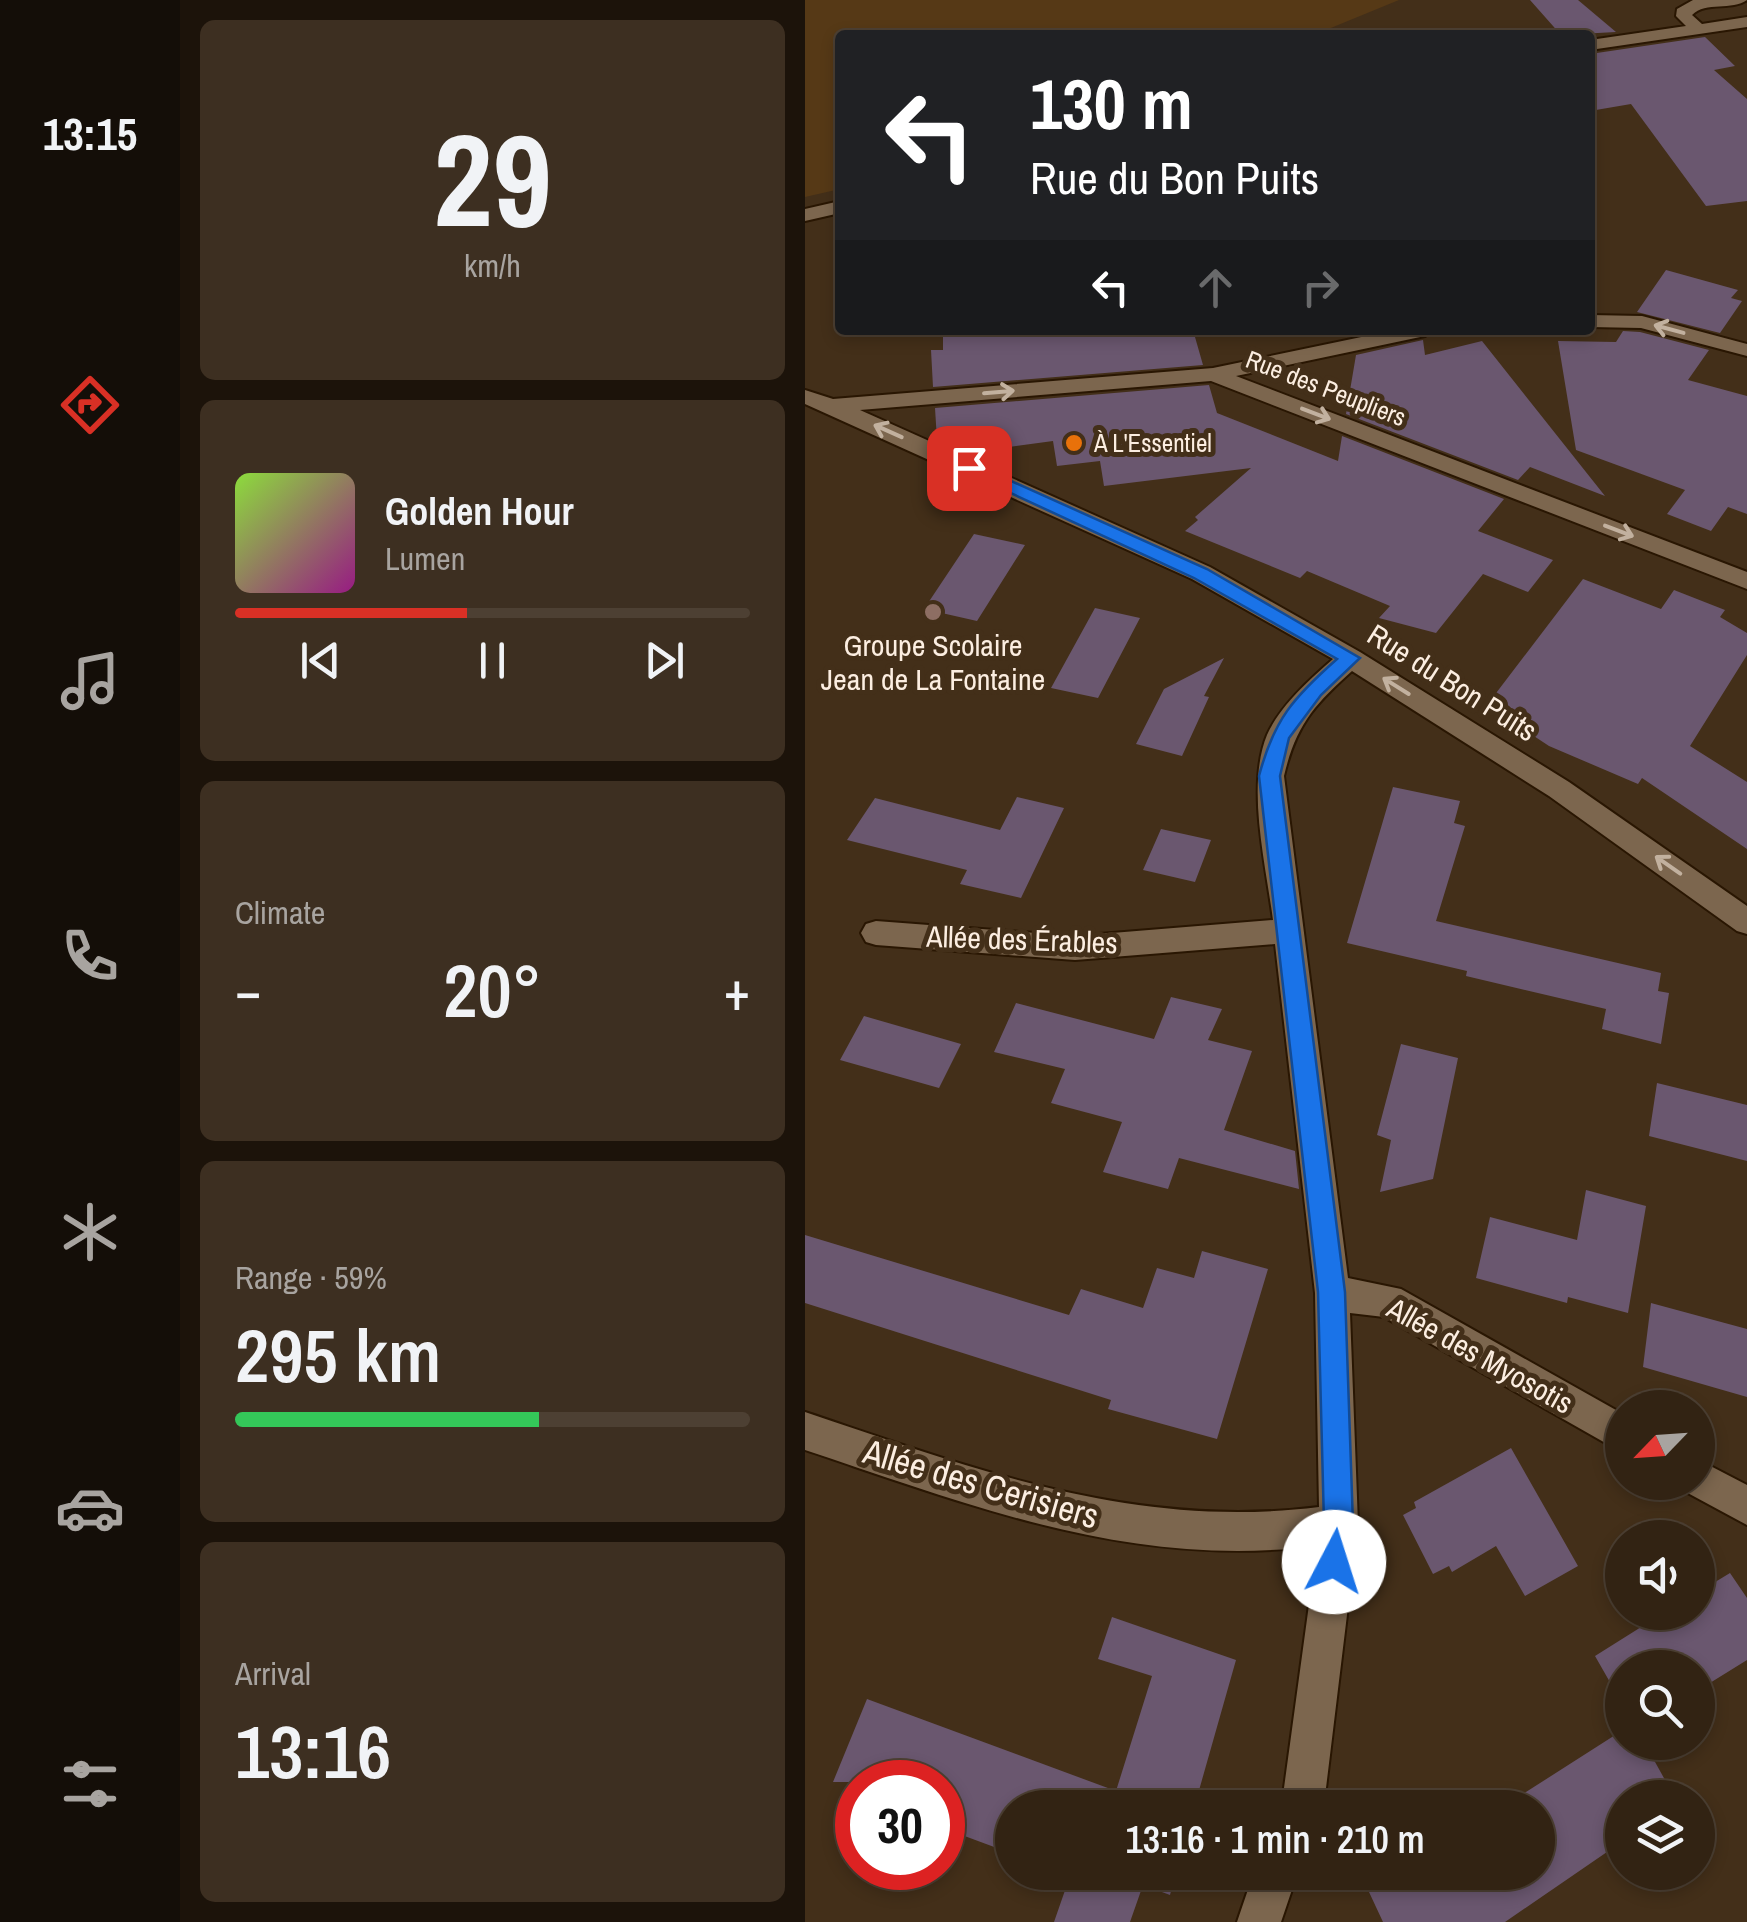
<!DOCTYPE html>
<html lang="en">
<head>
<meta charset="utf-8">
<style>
  body { margin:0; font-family:"Archivo Narrow",sans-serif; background:#3d2f21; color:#f1f3f6; height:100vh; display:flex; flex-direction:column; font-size:38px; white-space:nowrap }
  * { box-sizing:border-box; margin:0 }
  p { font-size:32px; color:#a8a4a0 }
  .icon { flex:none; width:55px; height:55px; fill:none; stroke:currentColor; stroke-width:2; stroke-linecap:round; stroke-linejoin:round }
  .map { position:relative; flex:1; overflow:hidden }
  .drawer { display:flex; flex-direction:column; gap:20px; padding:20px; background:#1c130a; width:625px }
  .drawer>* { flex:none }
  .guide { position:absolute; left:30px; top:30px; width:760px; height:305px; border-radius:10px; box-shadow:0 5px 15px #0003,0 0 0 2px #4d4033; background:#202124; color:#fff; overflow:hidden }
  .needle { width:65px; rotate:245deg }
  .fabs { position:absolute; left:800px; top:1390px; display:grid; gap:20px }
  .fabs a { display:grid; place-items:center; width:110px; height:110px; border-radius:50%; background:#322313; box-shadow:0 5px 15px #0003,0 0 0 2px #4d4033; font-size:50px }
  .speed { position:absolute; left:30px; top:1760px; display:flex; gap:20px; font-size:50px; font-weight:700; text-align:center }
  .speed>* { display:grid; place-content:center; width:130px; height:130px; border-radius:50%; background:#322313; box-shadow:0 5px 15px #0003,0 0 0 2px #4d4033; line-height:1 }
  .speed .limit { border:15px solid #d22; background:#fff; color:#111 }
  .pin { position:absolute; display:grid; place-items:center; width:85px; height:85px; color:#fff; margin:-42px; border-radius:20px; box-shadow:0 5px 15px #0006 }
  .me { position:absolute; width:110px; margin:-55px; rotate:5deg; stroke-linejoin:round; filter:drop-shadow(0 0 8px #0008) }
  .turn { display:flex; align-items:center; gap:35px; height:210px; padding:0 30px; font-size:45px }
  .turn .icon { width:130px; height:130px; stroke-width:2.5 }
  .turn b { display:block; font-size:70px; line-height:85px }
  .lanes { display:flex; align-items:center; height:95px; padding:0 30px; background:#0003; justify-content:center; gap:50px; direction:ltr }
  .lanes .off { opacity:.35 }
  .big { font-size:75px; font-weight:600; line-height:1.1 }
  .drawer .widget { flex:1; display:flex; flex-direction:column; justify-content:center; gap:15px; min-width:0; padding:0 35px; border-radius:15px; background:#3d2f21 }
  .drawer .dial { align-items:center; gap:0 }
  .dial b { font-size:130px; line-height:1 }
  .song { display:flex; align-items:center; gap:30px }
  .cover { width:120px; height:120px; border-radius:15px; background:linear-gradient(135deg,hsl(90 70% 55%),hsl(310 70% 35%)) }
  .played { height:10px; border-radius:5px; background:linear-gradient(90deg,#d93025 45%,#4d4033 45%) }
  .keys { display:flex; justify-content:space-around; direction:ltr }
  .heat { display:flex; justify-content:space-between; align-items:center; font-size:55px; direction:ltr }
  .charge { height:15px; border-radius:8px; background:linear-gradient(90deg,#34c759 59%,#4d4033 0) }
  .trip { position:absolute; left:190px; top:1790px; width:560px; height:100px; border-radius:50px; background:#322313; box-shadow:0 5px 15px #0003,0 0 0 2px #4d4033; font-weight:600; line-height:100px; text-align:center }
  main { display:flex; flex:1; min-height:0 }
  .tabs { display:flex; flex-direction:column; width:180px; justify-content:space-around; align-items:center; background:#140e08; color:#a8a4a0 }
  .tabs .icon { width:70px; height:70px }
  .tabs .selected { color:#d93025 }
  .tabs b { font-size:45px; color:#f1f3f6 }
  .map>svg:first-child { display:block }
</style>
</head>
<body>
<main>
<nav class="tabs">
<b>13:15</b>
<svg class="icon selected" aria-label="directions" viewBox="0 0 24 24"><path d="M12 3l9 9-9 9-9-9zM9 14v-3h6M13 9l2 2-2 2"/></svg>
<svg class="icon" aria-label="music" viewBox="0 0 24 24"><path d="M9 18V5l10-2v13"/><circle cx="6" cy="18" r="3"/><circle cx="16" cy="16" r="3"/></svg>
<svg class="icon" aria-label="phone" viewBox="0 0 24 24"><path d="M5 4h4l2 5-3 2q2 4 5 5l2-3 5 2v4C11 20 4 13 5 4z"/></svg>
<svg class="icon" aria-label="climate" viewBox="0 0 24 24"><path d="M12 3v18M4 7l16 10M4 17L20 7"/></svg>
<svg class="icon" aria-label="car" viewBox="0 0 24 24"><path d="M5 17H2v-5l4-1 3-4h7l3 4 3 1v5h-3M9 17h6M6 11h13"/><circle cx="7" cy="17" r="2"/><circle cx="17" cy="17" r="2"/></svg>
<svg class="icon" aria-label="filters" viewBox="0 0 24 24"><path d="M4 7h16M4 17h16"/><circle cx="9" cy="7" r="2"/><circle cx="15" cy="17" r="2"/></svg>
</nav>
<section class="drawer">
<div class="widget dial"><b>29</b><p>km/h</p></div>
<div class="widget">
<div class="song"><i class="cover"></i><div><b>Golden Hour</b><p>Lumen</p></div></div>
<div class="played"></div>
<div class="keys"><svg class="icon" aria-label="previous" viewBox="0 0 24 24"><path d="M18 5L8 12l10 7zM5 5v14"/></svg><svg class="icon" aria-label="pause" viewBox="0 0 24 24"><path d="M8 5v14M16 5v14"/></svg><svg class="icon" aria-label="next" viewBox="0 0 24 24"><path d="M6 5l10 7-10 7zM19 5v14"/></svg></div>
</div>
<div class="widget"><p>Climate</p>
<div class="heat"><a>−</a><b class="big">20°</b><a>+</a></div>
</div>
<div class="widget"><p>Range · 59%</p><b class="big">295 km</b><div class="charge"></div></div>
<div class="widget"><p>Arrival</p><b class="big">13:16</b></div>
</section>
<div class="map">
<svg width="942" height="1922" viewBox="0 0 942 1922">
  <rect width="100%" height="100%" fill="#432f19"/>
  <path fill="#563916" d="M0,0H594L516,32L518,35H35V189L0,197Z"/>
  <path fill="#6a576f" d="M725,0H773L811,32L756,35Z
    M900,37L930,66L909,70L942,99V201L901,206L826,104L785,111V54Z
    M861,270L933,290L926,298L937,301L915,333L832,312Z
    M201,330H388L398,365L128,387L126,350H138V336Z
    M818,331L835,332L904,350L883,380L942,396V514L923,507L906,531L862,514L880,490L771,450L753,341L811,342Z
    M618,340L620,355L677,341L800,496L725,467L713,480L541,414L551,355Z
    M404,385L412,413L533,461L537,436L699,499L673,531L748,560L723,592L678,574L631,633L574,618L585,606L502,571L495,578L380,531L393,520L390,517L446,468L299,486L295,461L252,466L248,441L189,449L172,458L132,440L130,408Z
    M169,534L220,545L172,621L119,609Z
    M778,579L856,609L869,590L920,610L915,617L942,633V655L885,746L942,782V849L837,778L833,784L744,746L682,705Z
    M290,608L335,618L293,698L246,688Z
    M419,658L399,696L404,697L377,756L331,744L359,689Z
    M588,787L655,801L649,823L660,826L631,921L856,973L853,991L864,993L856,1044L797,1029L801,1009L661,976L662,971L542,943Z
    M212,797L259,808L216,898L155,884L162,870L42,840L70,798L195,830Z
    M356,829L406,840L390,882L338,870Z
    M366,997L417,1009L403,1040L447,1051L419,1130L490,1151L494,1189L374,1158L363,1189L298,1172L317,1122L246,1103L260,1069L189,1052L211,1003L349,1039Z
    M59,1016L156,1044L134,1088L35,1060Z
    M596,1044L653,1058L628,1179L575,1192L586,1140L572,1135Z
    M852,1083L942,1105V1161L844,1136Z
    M781,1190L841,1206L823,1313L763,1297L762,1303L671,1278L685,1217L772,1240Z
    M0,1235L264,1315L276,1289L338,1308L352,1268L389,1278L397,1251L463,1269L412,1439L303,1409L306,1400L0,1303Z
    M846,1303L942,1329V1397L838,1367Z
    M706,1448L773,1566L720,1596L691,1546L647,1572L644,1566L628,1574L598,1515L611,1508L609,1502Z
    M925,1573L942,1598V1660L892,1691V1668H818V1705L790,1656L860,1612H892V1593Z
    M307,1617L431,1660L389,1808H208V1854L138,1828V1782H28L62,1699L311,1791L347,1676L293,1659Z
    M818,1730V1742H839L870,1798H818V1841L700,1922H578L564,1892L595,1872H732V1808H696Z
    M257,1872H371L365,1895L338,1885L325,1922H249L265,1876Z"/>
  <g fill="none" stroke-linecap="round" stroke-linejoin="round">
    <g stroke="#291602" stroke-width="4">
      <path id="minor" d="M888,0H942C927,11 901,1 887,15L897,24L942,17V27L785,50V40L881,26L871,16L872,9Z
        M35,201V213L0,221V209Z
        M785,315L837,316L942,344V356L836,328L785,327Z
        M590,330H630L620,336L431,376L942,572V589L406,381L55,410L405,567L555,652L764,782L942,906V934L932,931L744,796L547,671C509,705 491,725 479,776L543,1278L596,1289L818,1414V1453L579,1317L545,1313L553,1524L521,1788L514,1808H472L479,1788L512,1546C327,1569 171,1507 0,1450V1412C173,1470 328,1530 514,1507L510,1293L470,944L270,960L71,945L61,942L56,933L61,924L71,921L270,936L468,920C461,866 441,786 462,735C475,706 504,680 528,659L387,579L0,404V390L28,399L408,368Z
        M892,1459L942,1485V1525L879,1491L875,1482H892Z
        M449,1872H493L476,1922H432Z"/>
    </g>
    <use href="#minor" fill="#7c664e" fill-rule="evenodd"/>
  </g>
  <defs><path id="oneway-shaft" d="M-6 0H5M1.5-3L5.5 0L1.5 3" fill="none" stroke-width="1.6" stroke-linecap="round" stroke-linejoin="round" transform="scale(2.5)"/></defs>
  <g stroke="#c2b19f">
    <use href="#oneway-shaft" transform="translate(864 329) rotate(-165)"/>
    <use href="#oneway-shaft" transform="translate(194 392) rotate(-5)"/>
    <use href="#oneway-shaft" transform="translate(511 414) rotate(21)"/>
    <use href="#oneway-shaft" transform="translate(83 431) rotate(-156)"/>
    <use href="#oneway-shaft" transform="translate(814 531) rotate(21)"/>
    <use href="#oneway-shaft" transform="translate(591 686) rotate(-148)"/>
    <use href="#oneway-shaft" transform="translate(863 865) rotate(-145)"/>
  </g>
  <path fill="#1a73e8" stroke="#114b97" stroke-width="2.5" d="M164,462L402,569L555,658L516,695L484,738L475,776L540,1292L548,1524L539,1572L529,1577L518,1572L514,1562L519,1524L513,1292L454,776C469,719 489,697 532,659L389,578L158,471L155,468Z"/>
  <circle fill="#e8710a" stroke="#432f19" stroke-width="4" cx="269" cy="443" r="10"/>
  <circle fill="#8d6e63" stroke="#432f19" stroke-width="4" cx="128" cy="612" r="10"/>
  <g text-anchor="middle" stroke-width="10" stroke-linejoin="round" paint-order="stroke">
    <g font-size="25" fill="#fceee1" stroke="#432f19">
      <text transform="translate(521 388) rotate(21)" y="9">Rue des Peupliers</text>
    </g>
    <g font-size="25" fill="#fceee1" stroke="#432f19" text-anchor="start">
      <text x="289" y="452">À L'Essentiel</text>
    </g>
    <g font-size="30" fill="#fceee1" stroke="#432f19">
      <text x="128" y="656">Groupe Scolaire<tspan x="128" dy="34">Jean de La Fontaine</tspan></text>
    </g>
    <g font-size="30" fill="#fceee1" stroke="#432f19">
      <text transform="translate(647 683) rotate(32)" y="10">Rue du Bon Puits</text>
      <text transform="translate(217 940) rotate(2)" y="10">Allée des Érables</text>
      <text transform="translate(675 1356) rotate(29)" y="10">Allée des Myosotis</text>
    </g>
    <g font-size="35" fill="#fceee1" stroke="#432f19">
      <text transform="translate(176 1484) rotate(16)" y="12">Allée des Cerisiers</text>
    </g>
  </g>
</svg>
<div class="fabs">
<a><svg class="needle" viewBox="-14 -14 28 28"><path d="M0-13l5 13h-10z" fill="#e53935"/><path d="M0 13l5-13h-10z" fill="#a8a4a0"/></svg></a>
<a><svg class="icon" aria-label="sound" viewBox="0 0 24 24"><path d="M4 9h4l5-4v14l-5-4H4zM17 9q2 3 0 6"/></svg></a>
<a><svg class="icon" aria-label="search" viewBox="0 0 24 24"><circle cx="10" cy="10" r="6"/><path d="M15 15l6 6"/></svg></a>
<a><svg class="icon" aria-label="layers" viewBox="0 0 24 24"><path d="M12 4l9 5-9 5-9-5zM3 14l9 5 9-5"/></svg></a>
</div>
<div class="speed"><div class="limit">30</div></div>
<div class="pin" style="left:164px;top:468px;background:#d93025"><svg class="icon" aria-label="arrive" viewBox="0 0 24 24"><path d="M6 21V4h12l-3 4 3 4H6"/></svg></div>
<svg class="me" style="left:529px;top:1562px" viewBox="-20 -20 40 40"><circle r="19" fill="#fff"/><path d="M0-13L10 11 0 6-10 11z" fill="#1a73e8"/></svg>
<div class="trip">13:16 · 1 min · 210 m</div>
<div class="guide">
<div class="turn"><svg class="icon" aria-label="left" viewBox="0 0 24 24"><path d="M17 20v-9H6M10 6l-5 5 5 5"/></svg><div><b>130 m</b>Rue du Bon Puits</div></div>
<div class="lanes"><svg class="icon" aria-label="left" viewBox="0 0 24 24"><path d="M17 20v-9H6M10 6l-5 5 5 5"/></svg><svg class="icon off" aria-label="ahead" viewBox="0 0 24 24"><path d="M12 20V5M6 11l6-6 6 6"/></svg><svg class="icon off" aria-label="right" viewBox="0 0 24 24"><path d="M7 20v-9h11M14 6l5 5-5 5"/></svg></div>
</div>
</div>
</main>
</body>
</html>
